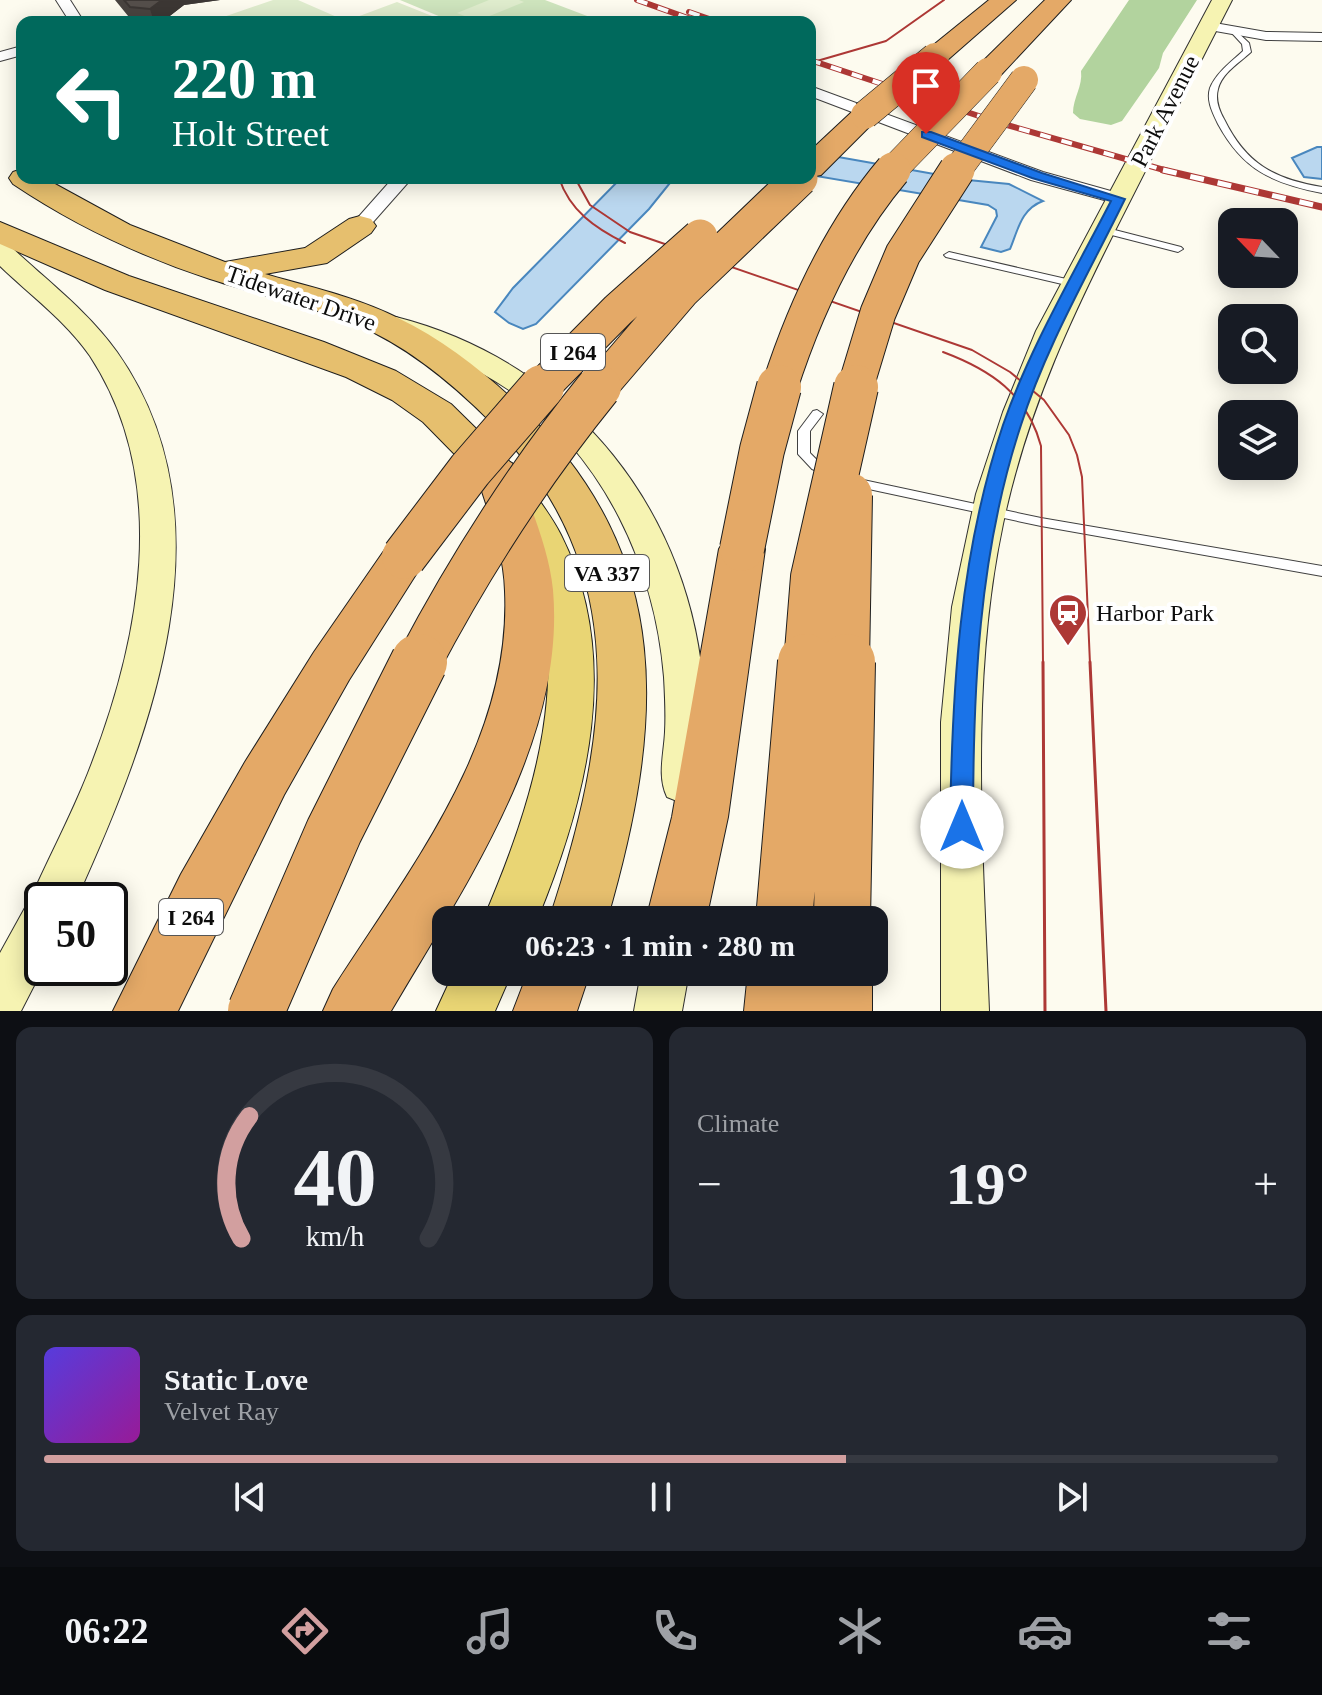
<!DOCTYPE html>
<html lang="en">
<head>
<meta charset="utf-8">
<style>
  body { margin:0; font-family:"Times New Roman",serif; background:#242831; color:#f1f3f6; height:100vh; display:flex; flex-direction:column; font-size:30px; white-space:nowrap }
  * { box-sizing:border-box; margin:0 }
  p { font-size:26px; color:#9ea1a6 }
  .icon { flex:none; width:44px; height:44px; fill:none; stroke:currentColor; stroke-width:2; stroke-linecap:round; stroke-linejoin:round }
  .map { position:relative; height:1011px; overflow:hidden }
  .drawer { display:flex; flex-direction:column; gap:16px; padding:16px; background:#0d0f14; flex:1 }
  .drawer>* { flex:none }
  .top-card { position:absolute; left:16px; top:16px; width:800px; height:168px; border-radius:16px; box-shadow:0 4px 20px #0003; background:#00695c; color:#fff; overflow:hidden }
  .needle { width:52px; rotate:295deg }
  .fabs { position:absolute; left:1218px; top:208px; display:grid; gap:16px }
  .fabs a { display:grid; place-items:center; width:80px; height:80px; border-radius:16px; background:#171b24; box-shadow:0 4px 20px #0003; font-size:40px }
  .speed { position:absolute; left:24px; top:882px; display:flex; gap:16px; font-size:40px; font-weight:700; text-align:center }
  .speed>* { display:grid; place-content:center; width:104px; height:104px; border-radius:50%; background:#171b24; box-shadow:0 4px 20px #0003; line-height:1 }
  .speed .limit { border:4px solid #111; border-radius:12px; background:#fff; color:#111 }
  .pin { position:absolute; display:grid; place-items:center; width:68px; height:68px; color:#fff; margin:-82px -34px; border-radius:50% 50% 50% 0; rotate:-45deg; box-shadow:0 0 8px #0007 }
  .pin .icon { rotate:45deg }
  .me { position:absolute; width:88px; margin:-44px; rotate:0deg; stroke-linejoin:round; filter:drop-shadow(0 0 6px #0008) }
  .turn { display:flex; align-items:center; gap:28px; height:168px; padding:0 24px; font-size:36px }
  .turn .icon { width:104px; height:104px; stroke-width:2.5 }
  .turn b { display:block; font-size:56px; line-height:68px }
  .big { font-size:60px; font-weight:600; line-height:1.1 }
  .drawer .card { flex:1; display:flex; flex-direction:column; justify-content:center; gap:12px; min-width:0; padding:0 28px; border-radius:16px; background:#242831 }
  .drawer .dial { align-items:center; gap:0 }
  .dial svg { height:208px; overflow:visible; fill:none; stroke:#363941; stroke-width:7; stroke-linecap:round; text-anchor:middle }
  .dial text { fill:#f1f3f6; stroke:none }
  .song { display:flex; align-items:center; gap:24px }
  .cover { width:96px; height:96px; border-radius:12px; background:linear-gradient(135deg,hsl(250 70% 55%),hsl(300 70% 35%)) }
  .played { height:8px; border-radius:4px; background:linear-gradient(90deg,#d29f9f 65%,#363941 65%) }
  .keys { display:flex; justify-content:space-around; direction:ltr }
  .heat { display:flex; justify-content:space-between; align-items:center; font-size:44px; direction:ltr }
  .drawer .tiles { flex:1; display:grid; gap:16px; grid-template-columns:1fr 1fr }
  .card:last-child { grid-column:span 2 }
  .trip { position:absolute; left:432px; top:906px; width:456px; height:80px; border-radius:16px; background:#171b24; box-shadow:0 4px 20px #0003; font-weight:600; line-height:80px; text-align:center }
  .dock { display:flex; height:128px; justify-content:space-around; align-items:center; background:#090b0e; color:#9ea1a6 }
  .dock .icon { width:56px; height:56px }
  .dock .current { color:#d29f9f }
  .dock b { font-size:36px; color:#f1f3f6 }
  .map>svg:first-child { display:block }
</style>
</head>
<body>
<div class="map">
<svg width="1322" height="1011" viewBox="0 0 1322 1011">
  <rect width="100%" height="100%" fill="#fdfbef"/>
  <path fill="#cee4bd" d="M400,0H545L603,22H453Z"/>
  <path fill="#b2d39e" d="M1129,0H1197L1163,53L1159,68L1122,121L1111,125L1080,119L1073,113C1073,98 1083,86 1081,71Z"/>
  <path fill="#dfeccd" d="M273,0H298L346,21L397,2L447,22H209Z
    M489,0H519L524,2L477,21L457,13Z"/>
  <path fill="#bad7ef" stroke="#4987be" stroke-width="2" d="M1317,147H1322V179L1304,177L1292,158Z
    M810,152L968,180L1009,184L1043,201C1021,209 1018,230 1010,249L1001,252L981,247L997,216L996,210L988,205L810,175Z
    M621,178H674L649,209L536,324L523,329L509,323L495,312L513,288Z"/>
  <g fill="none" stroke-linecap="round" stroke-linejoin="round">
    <g stroke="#404040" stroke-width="2">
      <path id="service" d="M1230,29H1234L1249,43L1251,52C1239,63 1222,73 1218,89C1215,100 1219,110 1224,119C1246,164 1274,179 1322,187V193C1272,183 1243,170 1218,124C1213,113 1206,101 1210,88C1216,73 1231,62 1243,51L1242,44L1230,31Z
        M1103,227L1181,247L1183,249L1178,252L1100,232L1098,230Z
        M949,252L1075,281L1080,284L1075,287L946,257L944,255Z
        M817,410L823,414L810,431V453L820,463L833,469L835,472L829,476L812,469L798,454V431L813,411Z
        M854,478L1041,518L1322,566V576L1041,526L850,485L848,482L850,479Z"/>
    </g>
    <g stroke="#404040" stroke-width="2">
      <path id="minor" d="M56,0H70L84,22H70Z
        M1209,22L1266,32L1322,33V41L1266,40L1204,29L1202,26Z
        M22,46V55L0,61V52Z
        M810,86L1043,172L1125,195L1128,199L1119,204L1031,180L810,96Z
        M393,178H412L366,230H354L351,226L354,222Z"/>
    </g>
    <g stroke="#2f2f2f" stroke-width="2">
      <path id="secondary" d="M1212,0H1232C1197,68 1163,136 1128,205C1074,311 1028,406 1003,524C969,684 983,849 989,1011H941V722L952,607L976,494L1003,412L1036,331Z
        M0,243L9,245C46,280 87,310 117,352C235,519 151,735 76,900H42L43,968L21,1011H0V953L26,906L32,904L30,900C49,857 71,816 88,773C140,642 172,481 90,356C66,321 30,295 0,266Z
        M396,317C574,362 693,514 704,695C706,727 711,768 697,797L682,803L667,797C657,776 664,754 665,732C666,714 665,695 664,677C655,567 604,456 512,392C473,365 430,347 386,332L382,326L386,320Z
        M641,972H689L682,1011H634Z"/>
    </g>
    <g stroke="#1e1e1e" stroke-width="2">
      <path id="primary" d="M510,474L524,478C536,497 551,515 561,535C623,658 587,799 537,920H483C534,801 578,666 523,540C515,522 501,505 490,488L496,478Z
        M454,972H512L495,1011H436Z"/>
    </g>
    <g stroke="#1e1e1e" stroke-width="2">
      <path id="trunk" d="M22,169V178H44L130,225L225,262L305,248L349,219L360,216L371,219L376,226L371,233L327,263L265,274C310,287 356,297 398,318C444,340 484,372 521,407C678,558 663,727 607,920H549C609,739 637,572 491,422C453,384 410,348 360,326C311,306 259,295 210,279C140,256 74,225 13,184L9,178L13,172Z
        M0,222L129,276L324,342L396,371L451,404L511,463L517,473L511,483L497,487L483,483L423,422L392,400L346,377L105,290L0,244Z"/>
    </g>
    <g stroke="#1e1e1e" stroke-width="2">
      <path id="motorway" d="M989,0H1016L944,63H926L922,57L926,51Z
        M1045,0H1071L998,78L988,80L978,78L974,72L978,66Z
        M865,106L875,109L880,115L875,121L821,175L810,177V151L855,109Z
        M497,458L512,463L518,473C532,511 549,550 553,590C566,741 464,886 391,1011H323L333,989C410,868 512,743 505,591C504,551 488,511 476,473L482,463Z
        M742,532L758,537L765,549L728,817L706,920H646L672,817L719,549L726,537Z
        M404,540L420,545L427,557L349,680L284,795L178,1011H113L181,874L245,762L314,652L388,545Z
        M528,972H590L577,1011H513Z
        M748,972H810L808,1011H744Z
        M810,972H872V1011H808Z"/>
    </g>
    <use href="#service" fill="#fff" fill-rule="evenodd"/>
    <use href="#minor" fill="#fff" fill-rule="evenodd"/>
    <use href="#secondary" fill="#f6f3b2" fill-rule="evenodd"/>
    <use href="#primary" fill="#e9d574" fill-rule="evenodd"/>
    <use href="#trunk" fill="#e6bf6e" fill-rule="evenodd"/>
    <use href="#motorway" fill="#e4a967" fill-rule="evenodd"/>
    <path stroke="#ad3835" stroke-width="2" d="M810,63L886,41L944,0
      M559,178C570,211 595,228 625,243
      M575,178L590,205L630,232L972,350L1010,372L1044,400L1069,435L1077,455L1082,477L1090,664
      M943,352C991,370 1027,394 1041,446L1043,664"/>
    <path stroke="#ad3835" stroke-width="3" d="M1043,662L1045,1011
      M1090,662L1106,1011"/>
    <g stroke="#ad3835" stroke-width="6">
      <path id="rail-far1" d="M637,0L699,22
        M689,12L718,22
        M810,60L1000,123L1171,172"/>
    </g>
    <g stroke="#ad3835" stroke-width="7">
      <path id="rail" d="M1163,170L1322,207"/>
    </g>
    <use href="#rail-far1" stroke="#fff" stroke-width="4" stroke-dasharray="11" stroke-linecap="butt"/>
    <use href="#rail" stroke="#fff" stroke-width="5" stroke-dasharray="14" stroke-linecap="butt"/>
    <g stroke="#1e1e1e" stroke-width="29" stroke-linecap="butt">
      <path id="motorway-bridge-far3" d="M865,115L935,57
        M891,172L988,72
        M956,172L1024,80"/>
    </g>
    <g stroke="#1e1e1e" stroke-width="37" stroke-linecap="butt">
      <path id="motorway-bridge-far2" d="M540,389L618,310L700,237
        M598,389L682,291L800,178
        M779,389C804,311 839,234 893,170
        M855,389L878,313L903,254L957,170"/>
    </g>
    <g stroke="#1e1e1e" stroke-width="46" stroke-linecap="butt">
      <path id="motorway-bridge-far1" d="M742,549L762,450L779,387
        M404,557L470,470L542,387
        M418,664C469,567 530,472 599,387
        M806,664L813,577L856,387
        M847,664L850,495"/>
    </g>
    <g stroke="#1e1e1e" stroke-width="58" stroke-linecap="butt">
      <path id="motorway-bridge" d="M784,920L806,662
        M842,920L847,662
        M256,1011L334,831L419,662"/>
    </g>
    <use href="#motorway-bridge-far3" stroke="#e4a967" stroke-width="28"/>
    <use href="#motorway-bridge-far2" stroke="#e4a967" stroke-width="35"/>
    <use href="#motorway-bridge-far1" stroke="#e4a967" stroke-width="44"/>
    <use href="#motorway-bridge" stroke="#e4a967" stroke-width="56"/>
  </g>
  <path fill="#494440" d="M115,0H220L184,5L162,22H133Z"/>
  <path fill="#3c3734" d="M162,0H220L184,5L162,22H154L150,9Z"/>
  <path fill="#554f4b" stroke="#3c3734" stroke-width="2" d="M124,0H162L150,9L130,7Z"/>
  <path fill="#1a73e8" stroke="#114b97" stroke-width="2" d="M922,132H931L1042,173L1125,199C1089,273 1046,346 1021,425C978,555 973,691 973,827L970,834L962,837L954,834L950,827C952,690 959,556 1003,425C1030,347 1073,275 1111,201L1032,178L922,137Z"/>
  <defs>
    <g id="station-pin" transform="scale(2)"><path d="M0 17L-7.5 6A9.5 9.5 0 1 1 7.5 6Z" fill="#ad3835" stroke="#fff"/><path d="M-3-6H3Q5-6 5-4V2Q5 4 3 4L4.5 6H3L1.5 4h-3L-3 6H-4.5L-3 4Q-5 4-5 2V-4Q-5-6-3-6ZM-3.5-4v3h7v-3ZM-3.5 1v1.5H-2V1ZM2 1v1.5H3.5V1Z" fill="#fff"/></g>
  </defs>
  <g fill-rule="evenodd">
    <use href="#station-pin" x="1068" y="613"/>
  </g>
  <g text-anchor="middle" stroke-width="8" stroke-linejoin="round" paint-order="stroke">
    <g fill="#fff" stroke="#565656" stroke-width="2">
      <rect x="541" y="334" width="64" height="36" rx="6"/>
      <rect x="565" y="555" width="84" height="36" rx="6"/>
      <rect x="159" y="899" width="64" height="36" rx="6"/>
    </g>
    <g font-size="22" font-weight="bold" fill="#0d0d0d">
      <text x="573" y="360">I 264</text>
      <text x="607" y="581">VA 337</text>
      <text x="191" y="925">I 264</text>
    </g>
    <g font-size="24" fill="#0d0d0d" stroke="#fff">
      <text transform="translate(1165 111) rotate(-63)" y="8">Park Avenue</text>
      <text transform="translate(301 298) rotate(19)" y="8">Tidewater Drive</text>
    </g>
    <g font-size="24" fill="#0d0d0d" stroke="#fff" text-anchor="start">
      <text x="1096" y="621">Harbor Park</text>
    </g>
  </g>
</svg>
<div class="fabs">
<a><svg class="needle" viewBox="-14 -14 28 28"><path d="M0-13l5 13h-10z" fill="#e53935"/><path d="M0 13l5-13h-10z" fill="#9ea1a6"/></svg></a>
<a><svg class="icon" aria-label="search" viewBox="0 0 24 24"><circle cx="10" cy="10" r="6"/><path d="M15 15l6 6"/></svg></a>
<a><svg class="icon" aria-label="layers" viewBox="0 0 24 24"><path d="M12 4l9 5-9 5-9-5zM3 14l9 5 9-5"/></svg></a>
</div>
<div class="speed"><div class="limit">50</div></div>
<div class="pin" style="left:926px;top:134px;background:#d93025"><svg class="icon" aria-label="arrive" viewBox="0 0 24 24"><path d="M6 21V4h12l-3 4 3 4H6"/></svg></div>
<svg class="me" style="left:962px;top:827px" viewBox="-20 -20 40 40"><circle r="19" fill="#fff"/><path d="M0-13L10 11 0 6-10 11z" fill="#1a73e8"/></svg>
<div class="trip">06:23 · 1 min · 280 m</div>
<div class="top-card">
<div class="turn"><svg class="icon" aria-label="left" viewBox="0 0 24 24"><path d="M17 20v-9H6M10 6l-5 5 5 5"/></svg><div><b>220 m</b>Holt Street</div></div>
</div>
</div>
<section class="drawer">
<div class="tiles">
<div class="card dial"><svg viewBox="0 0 100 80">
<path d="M14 69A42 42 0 1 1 86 69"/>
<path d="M14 69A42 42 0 0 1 17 22" stroke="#d29f9f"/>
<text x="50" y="56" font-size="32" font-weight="700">40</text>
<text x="50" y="72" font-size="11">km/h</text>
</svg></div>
<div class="card"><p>Climate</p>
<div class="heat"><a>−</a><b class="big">19°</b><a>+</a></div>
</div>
<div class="card">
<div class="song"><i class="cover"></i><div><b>Static Love</b><p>Velvet Ray</p></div></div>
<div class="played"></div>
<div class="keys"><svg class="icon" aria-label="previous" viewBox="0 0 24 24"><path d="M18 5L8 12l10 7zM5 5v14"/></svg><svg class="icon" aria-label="pause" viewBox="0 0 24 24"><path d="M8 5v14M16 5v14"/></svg><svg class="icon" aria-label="next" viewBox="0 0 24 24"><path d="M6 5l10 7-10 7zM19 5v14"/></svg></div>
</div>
</div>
</section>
<nav class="dock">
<b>06:22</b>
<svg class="icon current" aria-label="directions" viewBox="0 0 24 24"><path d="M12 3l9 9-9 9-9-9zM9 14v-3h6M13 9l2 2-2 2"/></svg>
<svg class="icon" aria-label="music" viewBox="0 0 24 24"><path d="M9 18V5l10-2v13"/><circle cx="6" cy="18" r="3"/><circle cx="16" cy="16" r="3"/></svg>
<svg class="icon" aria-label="phone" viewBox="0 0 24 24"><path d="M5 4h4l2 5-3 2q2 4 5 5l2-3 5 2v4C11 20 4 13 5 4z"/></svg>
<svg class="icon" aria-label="climate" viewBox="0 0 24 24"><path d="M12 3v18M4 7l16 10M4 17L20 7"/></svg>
<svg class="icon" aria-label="car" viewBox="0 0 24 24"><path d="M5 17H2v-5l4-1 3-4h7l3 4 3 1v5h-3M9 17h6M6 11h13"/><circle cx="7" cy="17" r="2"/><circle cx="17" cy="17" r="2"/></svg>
<svg class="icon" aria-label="filters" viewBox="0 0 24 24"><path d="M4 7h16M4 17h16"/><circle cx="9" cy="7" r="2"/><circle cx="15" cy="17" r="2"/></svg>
</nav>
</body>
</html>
